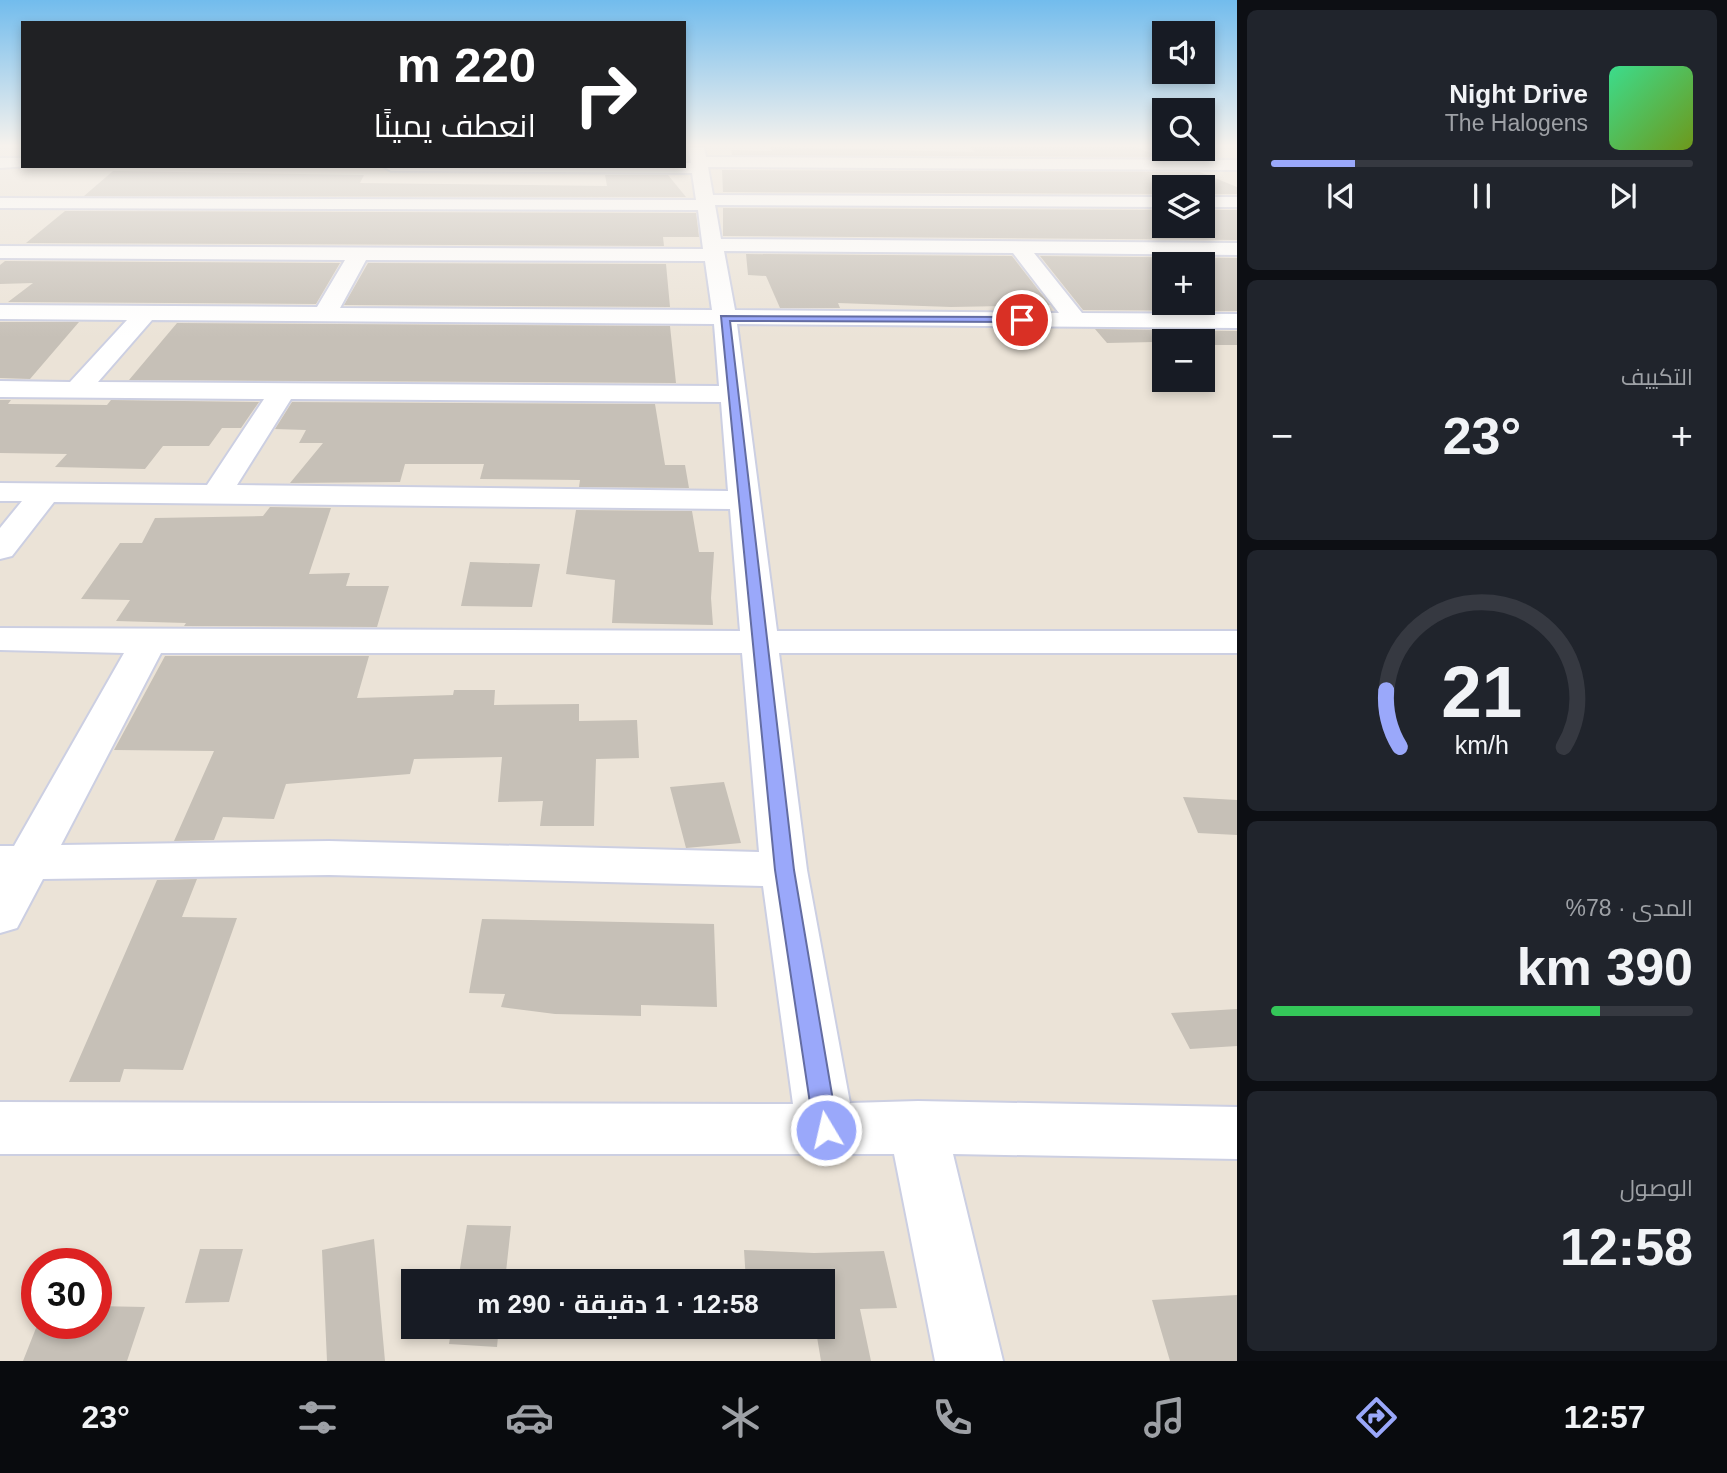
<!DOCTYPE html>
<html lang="ar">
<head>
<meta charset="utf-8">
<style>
  body { margin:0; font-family:Helvetica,Cairo,sans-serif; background:#20242c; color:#f1f3f6; direction:rtl; height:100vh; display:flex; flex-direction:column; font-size:26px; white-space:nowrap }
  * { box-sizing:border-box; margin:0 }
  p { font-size:23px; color:#9ea1a6 }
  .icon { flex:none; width:38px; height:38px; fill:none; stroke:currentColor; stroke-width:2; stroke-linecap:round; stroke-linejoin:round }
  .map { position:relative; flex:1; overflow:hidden; direction:ltr }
  .side { display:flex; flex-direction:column; gap:10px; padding:10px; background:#0d0f14; width:490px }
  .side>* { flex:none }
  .top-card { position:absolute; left:21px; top:21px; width:665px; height:147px; border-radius:0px; box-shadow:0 4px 10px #0003; direction:rtl; background:#202124; color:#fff; overflow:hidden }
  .tools { position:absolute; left:1152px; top:21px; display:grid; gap:14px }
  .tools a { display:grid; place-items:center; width:63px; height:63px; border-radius:0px; background:#171b24; box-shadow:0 4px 10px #0003; font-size:35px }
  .speed { position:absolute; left:21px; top:1248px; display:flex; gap:14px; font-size:35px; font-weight:700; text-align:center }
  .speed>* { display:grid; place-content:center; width:91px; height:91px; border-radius:50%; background:#171b24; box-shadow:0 4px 10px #0003; line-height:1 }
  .speed .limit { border:10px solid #d22; background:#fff; color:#111 }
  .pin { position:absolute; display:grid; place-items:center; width:60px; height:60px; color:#fff; margin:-30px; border:4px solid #fff; border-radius:50%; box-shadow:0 2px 7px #0007 }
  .me { position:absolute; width:77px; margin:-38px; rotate:351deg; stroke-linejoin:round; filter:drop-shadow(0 0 5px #0008) }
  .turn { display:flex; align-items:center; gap:24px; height:147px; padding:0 35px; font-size:32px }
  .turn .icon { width:91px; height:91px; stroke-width:2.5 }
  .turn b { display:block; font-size:49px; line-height:60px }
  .big { font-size:52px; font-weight:700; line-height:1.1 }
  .side .widget { flex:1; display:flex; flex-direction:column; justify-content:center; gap:10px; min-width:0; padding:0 24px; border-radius:10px; background:#20242c }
  .side .dial { align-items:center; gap:0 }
  .dial svg { height:182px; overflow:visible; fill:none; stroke:#363941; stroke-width:7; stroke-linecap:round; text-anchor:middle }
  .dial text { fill:#f1f3f6; stroke:none }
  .song { display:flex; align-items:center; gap:21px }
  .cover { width:84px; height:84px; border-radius:10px; background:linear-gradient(135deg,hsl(150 70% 55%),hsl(80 70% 35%)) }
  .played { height:7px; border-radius:4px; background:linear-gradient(90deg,#9aa8fa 20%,#363941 20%) }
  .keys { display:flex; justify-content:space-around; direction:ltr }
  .heat { display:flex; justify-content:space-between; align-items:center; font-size:38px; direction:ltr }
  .charge { height:10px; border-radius:5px; background:linear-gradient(90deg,#34c759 78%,#363941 0) }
  .trip { position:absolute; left:401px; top:1269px; width:434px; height:70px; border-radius:0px; background:#171b24; box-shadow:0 4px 10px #0003; font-weight:700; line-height:70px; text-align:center; direction:rtl }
  .dock { display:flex; height:112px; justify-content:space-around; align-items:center; background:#090b0e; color:#9ea1a6 }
  .dock .icon { width:49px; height:49px }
  .dock .selected { color:#9aa8fa }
  .dock b { font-size:32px; color:#f1f3f6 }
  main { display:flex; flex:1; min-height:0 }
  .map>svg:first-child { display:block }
</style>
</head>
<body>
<main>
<section class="side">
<div class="widget">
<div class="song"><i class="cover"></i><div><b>Night Drive</b><p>The Halogens</p></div></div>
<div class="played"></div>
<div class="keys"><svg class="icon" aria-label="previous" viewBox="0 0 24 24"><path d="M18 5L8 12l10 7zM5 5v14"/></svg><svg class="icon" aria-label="pause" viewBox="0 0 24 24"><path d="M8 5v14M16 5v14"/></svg><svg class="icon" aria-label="next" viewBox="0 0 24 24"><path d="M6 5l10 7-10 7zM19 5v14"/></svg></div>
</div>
<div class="widget"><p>التكييف</p>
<div class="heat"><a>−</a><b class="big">23°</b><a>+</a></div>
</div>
<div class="widget dial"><svg viewBox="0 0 100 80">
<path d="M14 69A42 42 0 1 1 86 69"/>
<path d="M14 69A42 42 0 0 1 8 44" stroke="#9aa8fa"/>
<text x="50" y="56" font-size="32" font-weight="700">21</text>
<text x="50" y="72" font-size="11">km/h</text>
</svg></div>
<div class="widget"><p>المدى · 78%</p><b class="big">390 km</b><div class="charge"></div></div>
<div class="widget"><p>الوصول</p><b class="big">12:58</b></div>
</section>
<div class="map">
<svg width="1237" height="1361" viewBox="0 0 1237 1361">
  <rect width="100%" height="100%" fill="#ebe3d7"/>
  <path fill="#c6c0b7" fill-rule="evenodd" d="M770,147L975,152L970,147H1136L1161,157L732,155L731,150L772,151Z
    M722,170L1200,172L1237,187V194H1202V187H1164V194L723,192Z
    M113,171L364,175L360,183L607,186L605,175H668L686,197L84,196Z
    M723,208L1164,210V226H1202V210H1237V240L723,236Z
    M65,211L696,213L699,237H663L664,246L26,243Z
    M746,254L1012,256L1050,305L951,307L838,303L840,308H780L766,276L748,275Z
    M1040,256L1237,258V311L1083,310ZM1164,264H1202V303H1164Z
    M5,261L340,263L316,304L8,302L33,283L0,284V265Z
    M368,263L666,264L670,307L344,305Z
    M0,322H79L30,379L0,378Z
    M177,323L670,326L676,383L129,380Z
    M1095,329L1237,331V345H1202V341L1107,343Z
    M0,400H11L8,404L107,405L111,400L259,402L241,428H222L209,446H163L145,469L55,467L67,454L0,453Z
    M292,402L655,404L665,465H685L689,488L579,487L580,480L480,479L484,464H405L400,482L290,483L323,443H299L306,430L275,429Z
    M270,507L331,508L309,574L350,573L346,586H389L377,627L184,626L186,623L116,621L130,600L81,599L120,543H142L155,518L263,516Z
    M576,510L692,511L699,552H714L711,598L713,625L612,623L615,580L566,574Z
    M470,562L540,564L532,607L461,606Z
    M165,656H369L357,698L453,695L454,690H495L494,705L579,704V721L637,720L639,758L596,759L594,826H540L543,801L498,802L502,757L414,759L410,774L286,784L274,819L223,817L214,840L174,841L214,751L114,750Z
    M724,782L741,843L686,848L670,787Z
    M1183,797L1237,800V835L1198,833Z
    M197,879L182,917L237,918L183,1070L124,1069L120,1082H69L157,880Z
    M482,919L714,924L717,1007L641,1005V1016L555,1014L501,1007L505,994L469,993Z
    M1237,1009V1046L1190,1049L1171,1013Z
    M467,1225L511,1226L505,1281H458Z
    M374,1239L385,1361H327L322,1250Z
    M200,1249H243L229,1302L185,1303Z
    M744,1250L814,1253L884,1251L897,1308L860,1309L871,1361H821L817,1337L749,1335V1326H822V1281H746Z
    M1237,1295V1361H1170L1152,1300Z
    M96,1306L145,1307L127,1361H23L38,1323H96Z
    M452,1326H499L497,1347L449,1344Z"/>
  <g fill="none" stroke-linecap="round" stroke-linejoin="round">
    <g stroke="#cccfe2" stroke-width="4">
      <path id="minor" d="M688,147H704L706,157L1237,160V170L708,167L713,195L1164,197V207L715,205L721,239L1237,243V255L1034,253L1082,313L1237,314V328L737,324L777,631H1237V653H779L807,870L850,1103L918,1101L1237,1107V1159L953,1154L1003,1361H935L894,1154H0V1102L793,1104L763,886L329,875L43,879L17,928L0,933V846H14L124,653L0,650V628L740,631L730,509L54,502L12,556L0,559V528L22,501H0V483L207,485L264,399L0,397V381L70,382L127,320L0,319V305L317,307L345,260L0,258V246L703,249L698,210L0,208V198L696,200L692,173L391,171L383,166H684V163H691ZM724,251L1013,253L1059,313L735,310ZM366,260L705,261L712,310L340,308ZM152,320L714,324L719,386L98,382ZM291,399L721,402L728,491L237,485ZM161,653H742L759,852L329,841L61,845Z
        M0,158H23V166H29L0,168Z
        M1202,197H1237V207H1202Z"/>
    </g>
    <use href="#minor" fill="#fff" fill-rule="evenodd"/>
  </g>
  <linearGradient id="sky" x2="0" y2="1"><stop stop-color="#72bced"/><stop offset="0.43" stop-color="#f6f2ed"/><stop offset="1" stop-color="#f6f2ed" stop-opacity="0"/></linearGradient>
  <rect width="1237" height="338" fill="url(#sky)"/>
  <path fill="#9aa8fa" stroke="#646da2" stroke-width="2" d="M721,316L1022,317L1027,320L1022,322L730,321L794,870L838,1130L835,1138L826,1141L818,1138L814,1130L775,870Z"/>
</svg>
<div class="tools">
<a><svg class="icon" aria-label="sound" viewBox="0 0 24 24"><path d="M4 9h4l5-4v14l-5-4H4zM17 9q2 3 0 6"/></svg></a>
<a><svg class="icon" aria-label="search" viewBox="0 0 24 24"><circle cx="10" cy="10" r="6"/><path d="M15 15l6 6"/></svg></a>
<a><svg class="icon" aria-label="layers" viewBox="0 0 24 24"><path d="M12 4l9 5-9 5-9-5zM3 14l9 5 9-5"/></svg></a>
<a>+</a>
<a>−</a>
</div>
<div class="speed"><div class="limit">30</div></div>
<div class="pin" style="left:1022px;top:320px;background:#d93025"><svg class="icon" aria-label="arrive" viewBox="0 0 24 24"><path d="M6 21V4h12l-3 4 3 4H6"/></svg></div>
<svg class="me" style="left:826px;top:1130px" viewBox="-20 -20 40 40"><circle r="17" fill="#9aa8fa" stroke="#fff" stroke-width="3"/><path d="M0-11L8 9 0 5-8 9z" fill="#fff"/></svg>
<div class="trip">12:58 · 1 دقيقة · 290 m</div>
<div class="top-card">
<div class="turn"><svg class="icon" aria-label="right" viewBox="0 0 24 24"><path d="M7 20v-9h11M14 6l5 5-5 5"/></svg><div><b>220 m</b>انعطف يمينًا</div></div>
</div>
</div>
</main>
<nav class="dock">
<b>12:57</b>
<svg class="icon selected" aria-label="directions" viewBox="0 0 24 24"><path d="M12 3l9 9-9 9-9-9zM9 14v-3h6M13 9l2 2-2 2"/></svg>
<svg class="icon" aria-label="music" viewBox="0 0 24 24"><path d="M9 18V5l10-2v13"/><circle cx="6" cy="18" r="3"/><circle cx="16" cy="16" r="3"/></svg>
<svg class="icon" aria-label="phone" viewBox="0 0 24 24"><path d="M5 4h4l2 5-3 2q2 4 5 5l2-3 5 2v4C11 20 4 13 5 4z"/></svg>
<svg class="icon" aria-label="climate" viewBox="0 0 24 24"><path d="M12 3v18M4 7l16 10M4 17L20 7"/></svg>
<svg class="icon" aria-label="car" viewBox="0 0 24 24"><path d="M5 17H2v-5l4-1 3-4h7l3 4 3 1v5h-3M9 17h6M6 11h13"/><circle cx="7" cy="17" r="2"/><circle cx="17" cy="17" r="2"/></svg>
<svg class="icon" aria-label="filters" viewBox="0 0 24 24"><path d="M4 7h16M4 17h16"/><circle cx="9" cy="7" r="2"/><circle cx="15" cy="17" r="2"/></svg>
<b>23°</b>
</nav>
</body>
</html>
